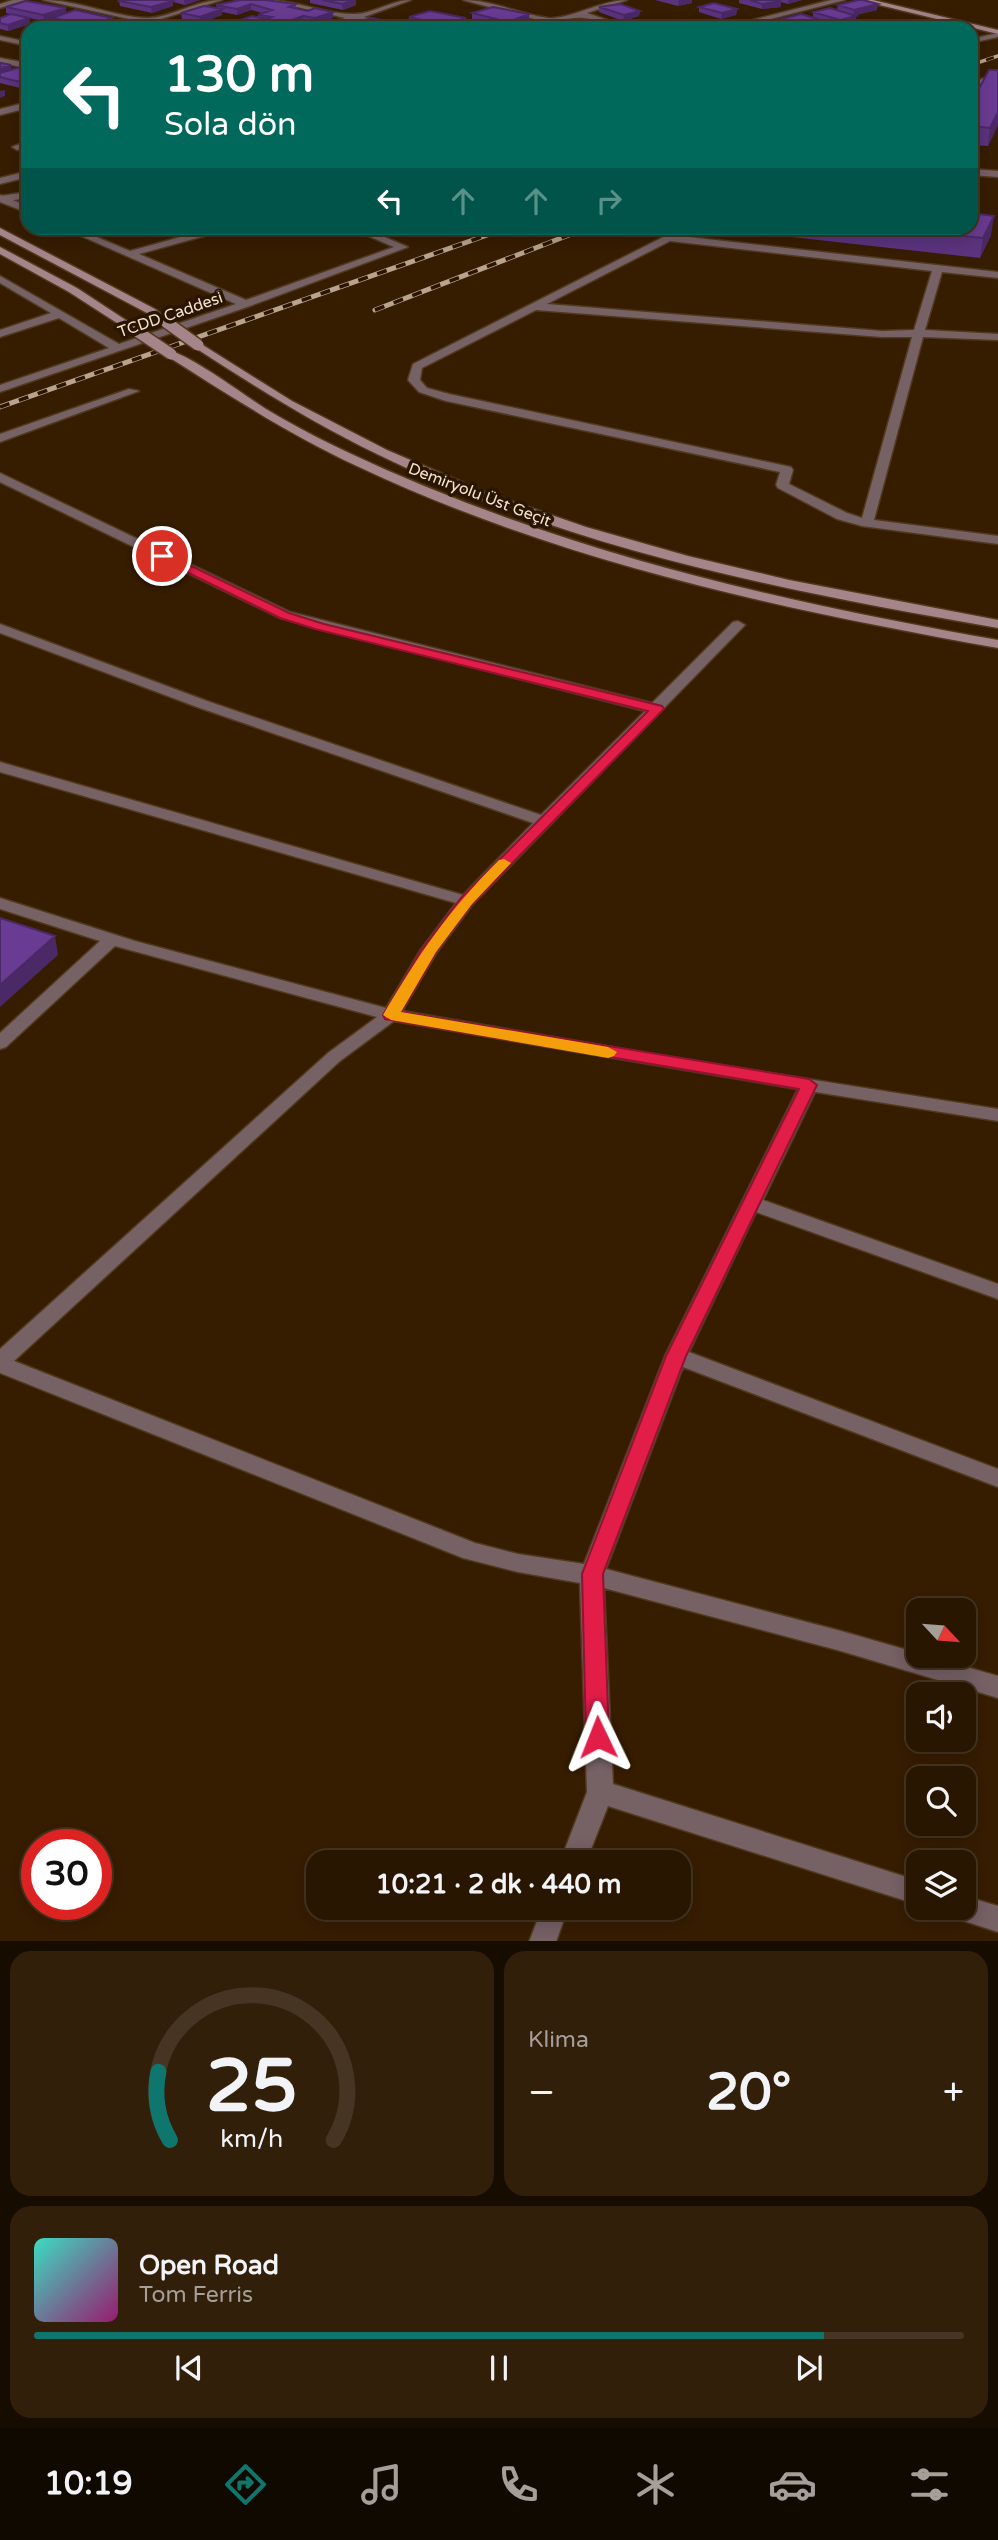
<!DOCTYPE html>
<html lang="tr">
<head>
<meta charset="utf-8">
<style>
  body { margin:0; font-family:"Varela Round",sans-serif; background:#311f0a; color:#f1f3f6; height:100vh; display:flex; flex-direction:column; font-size:26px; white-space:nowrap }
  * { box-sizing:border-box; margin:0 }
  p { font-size:23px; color:#a59f99 }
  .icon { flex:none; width:38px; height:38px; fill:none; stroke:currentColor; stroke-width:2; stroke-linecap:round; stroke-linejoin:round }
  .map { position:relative; height:1941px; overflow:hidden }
  .sheet { display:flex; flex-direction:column; gap:10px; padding:10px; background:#170c00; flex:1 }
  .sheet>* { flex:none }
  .guide { position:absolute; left:21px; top:21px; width:957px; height:214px; border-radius:21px; box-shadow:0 4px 18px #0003,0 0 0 2px #453522; background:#00695c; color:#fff; overflow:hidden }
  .needle { width:46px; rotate:116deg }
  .buttons { position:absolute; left:906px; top:1598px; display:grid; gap:14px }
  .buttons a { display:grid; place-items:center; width:70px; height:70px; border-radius:14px; background:#291600; box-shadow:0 4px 18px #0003,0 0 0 2px #453522; font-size:35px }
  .speed { position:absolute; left:21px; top:1829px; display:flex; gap:14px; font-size:35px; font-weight:700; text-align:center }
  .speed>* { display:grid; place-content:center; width:91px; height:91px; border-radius:50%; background:#291600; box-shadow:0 4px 18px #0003,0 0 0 2px #453522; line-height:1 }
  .speed .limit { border:10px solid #d22; background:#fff; color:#111 }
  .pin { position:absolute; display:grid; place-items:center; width:60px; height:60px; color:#fff; margin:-30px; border:4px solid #fff; border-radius:50%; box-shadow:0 2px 7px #0007 }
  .me { position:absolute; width:77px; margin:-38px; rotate:358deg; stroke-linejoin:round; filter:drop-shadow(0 0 5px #0008) }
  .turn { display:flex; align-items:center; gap:24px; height:147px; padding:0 28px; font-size:32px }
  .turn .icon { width:91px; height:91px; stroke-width:2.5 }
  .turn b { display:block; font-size:49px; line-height:60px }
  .lanes { display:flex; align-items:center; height:66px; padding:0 28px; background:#0003; justify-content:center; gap:35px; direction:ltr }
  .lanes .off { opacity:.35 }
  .big { font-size:52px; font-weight:700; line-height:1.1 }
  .sheet .card { flex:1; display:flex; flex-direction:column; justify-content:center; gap:10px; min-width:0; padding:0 24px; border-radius:21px; background:#311f0a }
  .sheet .dial { align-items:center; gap:0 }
  .dial svg { height:182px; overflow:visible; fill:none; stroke:#453522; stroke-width:7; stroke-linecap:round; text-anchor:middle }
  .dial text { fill:#f1f3f6; stroke:none }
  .song { display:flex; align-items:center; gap:21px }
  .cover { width:84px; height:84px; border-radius:10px; background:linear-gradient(135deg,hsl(170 70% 55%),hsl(320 70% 35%)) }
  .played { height:7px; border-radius:4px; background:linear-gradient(90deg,#0f766e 85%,#453522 85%) }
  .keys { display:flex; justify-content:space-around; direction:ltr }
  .heat { display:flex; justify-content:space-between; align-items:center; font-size:38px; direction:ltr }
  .sheet .tiles { flex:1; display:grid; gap:10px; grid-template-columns:1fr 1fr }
  .card:last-child { grid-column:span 2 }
  .trip { position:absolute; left:306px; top:1850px; width:385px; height:70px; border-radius:21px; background:#291600; box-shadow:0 4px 18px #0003,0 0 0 2px #453522; font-weight:700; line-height:70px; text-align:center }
  .menu { display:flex; height:112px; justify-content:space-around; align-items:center; background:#100900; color:#a59f99 }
  .menu .icon { width:49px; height:49px }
  .menu .selected { color:#0f766e }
  .menu b { font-size:32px; color:#f1f3f6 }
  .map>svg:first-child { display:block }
</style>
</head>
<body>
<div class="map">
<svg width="998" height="1942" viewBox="0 0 998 1942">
  <rect width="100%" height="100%" fill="#371d00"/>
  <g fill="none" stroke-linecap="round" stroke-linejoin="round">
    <g stroke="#51391d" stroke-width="3">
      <path id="minor" d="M13,0H25L0,8V4Z
        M43,0C78,0 115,17 147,18C171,18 196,0 222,0L158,20L190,28L148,23L131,28H118L138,21Z
        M266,0C296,0 324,14 353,14C372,15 391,0 411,0L364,17L413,28C394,28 375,19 356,20C343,20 331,28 317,28L345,18Z
        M463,0C492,0 519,14 548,18C568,20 602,0 627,0L587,13L631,28C601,28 592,11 560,21L584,28L551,23L522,28L542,21Z
        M831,0H845L735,28H721Z
        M0,36L28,42V46L0,40Z
        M0,58L28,63V69L0,62Z
        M998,73V79L971,88V83Z
        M28,102V108L0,115V109Z
        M28,141V147L17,150L12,147Z
        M971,169L998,171V177L971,175Z
        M28,171V177L0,184V178Z
        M0,195L28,206V213L0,202Z
        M63,228H75L130,251L213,228H227L226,230L139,254L246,300L394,247L350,228H363L408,247L250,306L0,392V385L109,348L59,318L0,337V330L51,313L0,283V276L119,344L236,304Z
        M681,228H693L680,236L998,272V278L942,272L925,330L998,334V340L923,337L874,520L998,536V544L862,526L837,519L778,488L776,485L780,472L446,401L419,392L408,380L413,364ZM670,241L932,271L914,330L882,331L547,304ZM536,310L882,337H912L862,518L847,513L789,484L793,470L791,467L449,394L427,388L420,380L422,368Z
        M129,389L139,391L0,442V434Z
        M0,473L290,612L652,703L733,622L738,621L745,625L472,905L437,952L402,1011L663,1056L998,1109V1121L815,1092L763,1200L998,1284V1299L756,1212L689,1352L998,1469V1487L683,1367L606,1569L841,1631L998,1676V1698L841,1651L604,1588L613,1784L919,1881V1905L608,1806L586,1862H560L587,1792L580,1583L518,1572L463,1558L0,1373V1349L328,1053L377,1017L115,946L6,1047L0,1049V1033L100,941L0,909V898L135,941L386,1008L420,951L456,903L0,772V762L463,895L533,823L197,707L0,633V624L207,701L541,815L645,711L280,618L0,482ZM394,1021L798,1089L665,1356L584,1564L518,1554L475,1543L14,1361L340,1061Z
        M964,1896L998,1906V1932L952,1917L949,1908H964Z
        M542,1908H568L556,1942H529Z"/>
    </g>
    <g stroke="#51391d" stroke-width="3">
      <path id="tertiary" d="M998,33V37L971,43V39Z
        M28,192V198L0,202V196Z"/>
    </g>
    <g stroke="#51391d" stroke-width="3">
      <path id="secondary" d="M859,0H873L998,30V34Z
        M0,228L155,309L171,322L162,324L147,313L0,235Z
        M0,247L77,288L144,332L134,334L69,292L0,254Z
        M198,342L292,401L387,450L485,492L586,527L688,556L789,580L998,620V628C787,591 571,550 377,454C313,423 254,386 194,347L192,345Z
        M171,351C196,359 241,393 266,409C309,435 356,457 403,477C594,559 794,604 998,640V648C779,609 561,562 359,467C292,436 230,396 167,356L165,354Z"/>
    </g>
    <use href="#minor" fill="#766165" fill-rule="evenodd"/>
    <use href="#tertiary" fill="#766165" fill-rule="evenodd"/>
    <use href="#secondary" fill="#a5848a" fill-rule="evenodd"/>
    <g stroke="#b7a38e" stroke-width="3.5">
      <path id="rail-far1" d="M971,65L998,56"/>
    </g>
    <g stroke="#b7a38e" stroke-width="5">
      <path id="rail" d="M375,310L587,228
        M0,407L507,228"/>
    </g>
    <use href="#rail-far1" stroke="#2a1500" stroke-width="2.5" stroke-dasharray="8" stroke-linecap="butt"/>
    <use href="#rail" stroke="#2a1500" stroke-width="3.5" stroke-dasharray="10" stroke-linecap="butt"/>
    <g stroke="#51391d" stroke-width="14" stroke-linecap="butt">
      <path id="secondary-bridge" d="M166,322L198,345
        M138,332L171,354"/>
    </g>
    <use href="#secondary-bridge" stroke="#a5848a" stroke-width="11"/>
  </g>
  <path fill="#5b337e" d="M121,0H200L185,5L173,2V6L152,13L120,6L119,1Z
    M310,0H356V5L343,10L310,3Z
    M655,0H692V3L678,6Z
    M739,0H802L788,4L781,2V7L762,9L739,3Z
    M296,4V8L308,11L333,12V18L315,24L303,22L287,28H231V23L258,17V15L262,13L251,10L237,15L222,12V15L200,23L182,19L181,13L217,8L216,5Z
    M838,5L877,10L854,15L856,16V22L839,26L834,24V28H777L774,27V21L813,18V12L837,10Z
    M6,7L66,8V13L113,24L100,28H75L53,23V18L44,21L29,18L30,24L8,31L0,29V18L18,16L6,13Z
    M599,7L640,11L639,16L623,21L599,12Z
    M699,7L737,9L736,15L721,19L699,12Z
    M472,13L529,14V20L508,28L495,24V28H430L409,23V17L466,18V23L477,20L472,19Z
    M28,69V90L0,83V77L11,70Z
    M998,70V125L988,146L971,145V103Z
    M729,228H971L991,235L980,258L729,230Z"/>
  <path fill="#4a2966" d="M184,0H200L185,5Z
    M354,0H356V5L343,10L342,4Z
    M679,0H692V3L678,6Z
    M788,0H802L788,4Z
    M173,1V6L152,13L151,7Z
    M781,1V7L762,9V4Z
    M251,4V10L237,15V9Z
    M878,4L877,10L853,16L854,10Z
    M66,8V14L44,21L43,15Z
    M222,9V15L200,23V17Z
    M737,9L736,15L721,19L722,13Z
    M640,11L639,16L623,21L624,15Z
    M333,12V18L315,24V18Z
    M529,14V20L508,28V22Z
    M303,16V22L287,28H269Z
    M856,16V22L839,26L840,20Z
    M29,18L30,24L8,31V25Z
    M112,18L113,24L100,28H90V25Z
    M466,18V24L455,27L454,28H444V25Z
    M390,22V28H366Z
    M495,24V28H483Z
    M834,24V28H817Z
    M11,65L12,71L0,75V69Z
    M5,90V96L0,98V91Z
    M998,112V125L988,146L990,128Z
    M994,216L991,235L980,258L983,238Z
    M55,936L58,955L0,1007V985Z"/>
  <path fill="#6a3b92" stroke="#4a2966" stroke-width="2" d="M121,0H170L173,1L151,7L119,1Z
    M240,0H265L296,4L289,7L308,11L315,8L333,12L315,18L303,16L269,28H254L231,23L252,16L267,19L272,17L258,15L272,10L251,4L237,9L216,5Z
    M323,0H354L342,4Z
    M750,0H778L781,1L762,4Z
    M859,0H863L878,4L854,10L838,5Z
    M26,1L66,8L43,15L6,7Z
    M714,3L737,9L722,13L699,7Z
    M620,4L640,11L624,15L599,7Z
    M204,6L222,9L200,17L181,13Z
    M493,7L529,14L508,22L472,13Z
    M830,8L856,16L840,20L813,12Z
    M75,10L112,18L90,25L52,18Z
    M430,11L466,18L444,25L409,17Z
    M11,14L29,18L8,25L0,23V18Z
    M801,14L834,24L817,28H797L774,21Z
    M372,18L390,22L366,28H332Z
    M477,20L495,24L483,28H460L455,27Z
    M395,24L412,27L383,28Z
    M62,25L74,28H54Z
    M846,25L856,28H836Z
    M0,63L11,65L3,67L6,68L0,69Z
    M21,67L28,69V84L0,77V73Z
    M989,70H998V112L990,128L971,126V103Z
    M971,213L994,216L983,238L886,228H971Z
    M0,918L55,936L0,985Z"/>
  <path fill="#e11d48" stroke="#92132f" stroke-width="2" d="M162,552L289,613L324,624L662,706L664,709L472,904L436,952L401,1012L809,1079L817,1085L686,1356L603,1574L609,1737L606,1744L598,1747L590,1744L586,1737L582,1574L666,1356L799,1089L385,1019L383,1015L421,951L461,898L648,711L315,629L280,618L158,558L156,556Z"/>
  <path fill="#f59e0b" d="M504,859L511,863L472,904L436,952L401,1012L608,1047L617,1052L614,1056L608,1058L391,1020L383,1015C419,954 448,911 499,860Z"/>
  <g text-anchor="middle" stroke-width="7" stroke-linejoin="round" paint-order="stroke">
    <g font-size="16" fill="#f4e2d1" stroke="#2a1500">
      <text transform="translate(170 314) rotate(-19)" y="6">TCDD Caddesi</text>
      <text transform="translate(480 494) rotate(21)" y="6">Demiryolu Üst Geçit</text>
    </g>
  </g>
</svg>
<div class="buttons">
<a><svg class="needle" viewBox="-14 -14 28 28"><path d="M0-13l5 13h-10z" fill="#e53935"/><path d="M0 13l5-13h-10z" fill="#a59f99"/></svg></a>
<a><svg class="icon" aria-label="sound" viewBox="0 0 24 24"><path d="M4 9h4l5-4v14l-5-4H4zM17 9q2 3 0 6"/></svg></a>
<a><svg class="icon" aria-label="search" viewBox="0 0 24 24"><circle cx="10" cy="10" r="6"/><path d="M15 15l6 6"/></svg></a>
<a><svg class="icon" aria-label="layers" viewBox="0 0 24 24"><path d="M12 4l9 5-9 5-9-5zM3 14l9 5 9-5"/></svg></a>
</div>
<div class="speed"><div class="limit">30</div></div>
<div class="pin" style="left:162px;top:556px;background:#d93025"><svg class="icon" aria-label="arrive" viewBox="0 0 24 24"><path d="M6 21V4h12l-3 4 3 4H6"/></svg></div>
<svg class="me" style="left:598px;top:1737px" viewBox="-20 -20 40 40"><path d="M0-17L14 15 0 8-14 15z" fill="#e11d48" stroke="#fff" stroke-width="4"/></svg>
<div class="trip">10:21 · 2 dk · 440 m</div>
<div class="guide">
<div class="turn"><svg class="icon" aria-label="left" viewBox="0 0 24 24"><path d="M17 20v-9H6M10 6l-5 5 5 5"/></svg><div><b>130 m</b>Sola dön</div></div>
<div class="lanes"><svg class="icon" aria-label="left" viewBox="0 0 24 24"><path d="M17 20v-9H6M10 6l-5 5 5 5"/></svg><svg class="icon off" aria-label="ahead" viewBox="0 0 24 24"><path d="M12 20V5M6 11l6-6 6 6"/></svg><svg class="icon off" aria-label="ahead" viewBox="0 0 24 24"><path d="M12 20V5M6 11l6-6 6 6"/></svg><svg class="icon off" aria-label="right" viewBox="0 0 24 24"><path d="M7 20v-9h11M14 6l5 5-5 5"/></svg></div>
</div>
</div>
<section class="sheet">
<div class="tiles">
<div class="card dial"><svg viewBox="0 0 100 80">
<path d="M14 69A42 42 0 1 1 86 69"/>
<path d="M14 69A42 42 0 0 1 9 39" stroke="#0f766e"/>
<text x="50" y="56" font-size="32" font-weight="700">25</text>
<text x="50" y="72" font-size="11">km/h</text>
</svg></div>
<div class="card"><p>Klima</p>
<div class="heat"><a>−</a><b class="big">20°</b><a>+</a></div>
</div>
<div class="card">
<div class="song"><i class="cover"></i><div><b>Open Road</b><p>Tom Ferris</p></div></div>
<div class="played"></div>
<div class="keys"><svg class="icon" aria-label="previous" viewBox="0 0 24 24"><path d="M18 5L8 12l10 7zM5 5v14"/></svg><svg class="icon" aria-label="pause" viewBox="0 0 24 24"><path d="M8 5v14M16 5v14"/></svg><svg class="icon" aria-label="next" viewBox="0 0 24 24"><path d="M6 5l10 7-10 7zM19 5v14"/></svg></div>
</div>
</div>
</section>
<nav class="menu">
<b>10:19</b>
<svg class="icon selected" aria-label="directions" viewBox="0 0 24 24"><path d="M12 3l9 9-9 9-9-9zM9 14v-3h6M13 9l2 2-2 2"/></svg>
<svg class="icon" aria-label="music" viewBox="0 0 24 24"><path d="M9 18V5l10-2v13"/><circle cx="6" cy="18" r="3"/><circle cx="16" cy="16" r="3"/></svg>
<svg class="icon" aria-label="phone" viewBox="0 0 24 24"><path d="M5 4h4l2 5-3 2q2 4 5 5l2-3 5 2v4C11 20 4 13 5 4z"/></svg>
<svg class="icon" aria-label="climate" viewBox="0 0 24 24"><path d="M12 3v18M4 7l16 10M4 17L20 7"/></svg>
<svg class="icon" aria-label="car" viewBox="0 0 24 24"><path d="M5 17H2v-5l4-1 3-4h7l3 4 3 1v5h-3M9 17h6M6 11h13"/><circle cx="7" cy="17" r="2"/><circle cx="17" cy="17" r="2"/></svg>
<svg class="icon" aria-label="filters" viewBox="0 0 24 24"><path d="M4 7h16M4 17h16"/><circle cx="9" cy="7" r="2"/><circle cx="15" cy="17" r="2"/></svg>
</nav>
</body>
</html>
